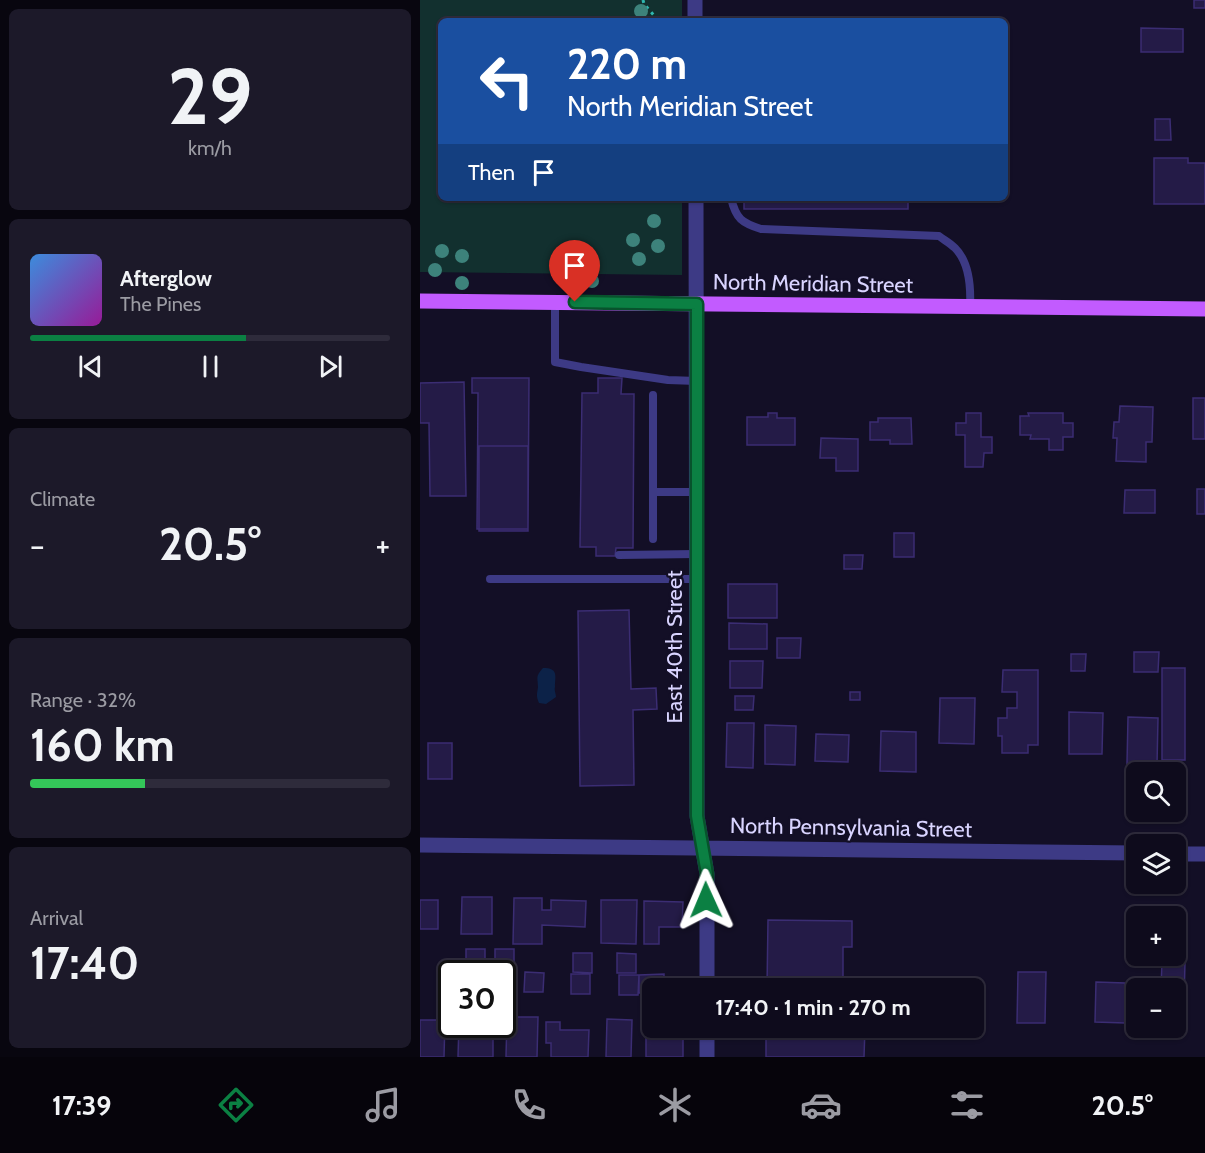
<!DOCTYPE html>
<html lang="en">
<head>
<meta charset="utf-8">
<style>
  body { margin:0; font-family:Cabin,sans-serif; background:#1c1929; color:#f1f3f6; height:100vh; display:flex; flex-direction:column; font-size:22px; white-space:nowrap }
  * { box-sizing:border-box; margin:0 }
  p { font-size:20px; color:#9b9ba3 }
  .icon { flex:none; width:33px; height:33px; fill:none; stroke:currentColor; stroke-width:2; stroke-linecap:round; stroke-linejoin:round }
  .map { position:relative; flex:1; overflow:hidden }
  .drawer { display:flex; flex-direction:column; gap:9px; padding:9px; background:#08060f; width:420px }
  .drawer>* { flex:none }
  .top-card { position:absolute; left:18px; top:18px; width:570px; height:183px; border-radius:9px; box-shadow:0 2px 4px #0004,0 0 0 2px #2e2b3b; background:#1a4fa0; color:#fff; overflow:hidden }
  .controls { position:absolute; left:706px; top:762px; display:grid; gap:12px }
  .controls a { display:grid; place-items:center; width:60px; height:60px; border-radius:9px; background:#0e0b1c; box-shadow:0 2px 4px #0004,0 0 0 2px #2e2b3b; font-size:30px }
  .speed { position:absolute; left:18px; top:960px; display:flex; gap:12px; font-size:30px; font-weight:700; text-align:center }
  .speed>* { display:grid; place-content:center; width:78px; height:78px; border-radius:50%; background:#0e0b1c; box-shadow:0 2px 4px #0004,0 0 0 2px #2e2b3b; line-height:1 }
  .speed .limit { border:3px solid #111; border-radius:9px; background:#fff; color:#111 }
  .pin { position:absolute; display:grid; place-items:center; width:51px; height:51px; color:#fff; margin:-62px -26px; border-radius:50% 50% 50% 0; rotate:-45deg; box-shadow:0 0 6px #0007 }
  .pin .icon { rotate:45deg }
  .me { position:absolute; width:66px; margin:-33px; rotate:359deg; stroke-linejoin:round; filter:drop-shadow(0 0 4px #0008) }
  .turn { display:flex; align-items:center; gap:21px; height:126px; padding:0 30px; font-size:27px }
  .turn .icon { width:78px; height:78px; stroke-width:2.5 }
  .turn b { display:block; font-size:42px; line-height:51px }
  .then { display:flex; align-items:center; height:57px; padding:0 30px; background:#0003; gap:12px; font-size:22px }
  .big { font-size:45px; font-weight:700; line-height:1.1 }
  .drawer .card { flex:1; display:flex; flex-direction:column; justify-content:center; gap:9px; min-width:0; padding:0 21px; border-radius:9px; background:#1c1929 }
  .drawer .dial { align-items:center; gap:0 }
  .dial b { font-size:78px; line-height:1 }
  .song { display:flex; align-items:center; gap:18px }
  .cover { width:72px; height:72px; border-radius:9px; background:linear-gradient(135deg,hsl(210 70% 55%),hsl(300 70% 35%)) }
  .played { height:6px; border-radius:3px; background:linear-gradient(90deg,#0b8043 60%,#2e2b3b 60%) }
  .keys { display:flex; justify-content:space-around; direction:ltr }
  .heat { display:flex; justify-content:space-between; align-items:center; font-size:33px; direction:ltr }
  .charge { height:9px; border-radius:4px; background:linear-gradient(90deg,#34c759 32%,#2e2b3b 0) }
  .trip { position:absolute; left:222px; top:978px; width:342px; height:60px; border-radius:9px; background:#0e0b1c; box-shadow:0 2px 4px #0004,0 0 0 2px #2e2b3b; font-weight:700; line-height:60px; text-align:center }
  .menu { display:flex; height:96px; justify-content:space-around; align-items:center; background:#06040b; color:#9b9ba3 }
  .menu .icon { width:42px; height:42px }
  .menu .on { color:#0b8043 }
  .menu b { font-size:27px; color:#f1f3f6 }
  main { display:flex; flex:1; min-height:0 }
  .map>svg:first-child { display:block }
</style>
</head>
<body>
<main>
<section class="drawer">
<div class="card dial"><b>29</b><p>km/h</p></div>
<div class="card">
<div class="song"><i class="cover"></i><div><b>Afterglow</b><p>The Pines</p></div></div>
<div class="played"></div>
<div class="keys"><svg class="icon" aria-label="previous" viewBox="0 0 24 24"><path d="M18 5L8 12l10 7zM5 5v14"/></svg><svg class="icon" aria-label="pause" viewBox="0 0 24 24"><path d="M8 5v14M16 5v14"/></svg><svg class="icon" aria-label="next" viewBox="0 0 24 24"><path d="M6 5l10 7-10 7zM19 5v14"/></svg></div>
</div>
<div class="card"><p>Climate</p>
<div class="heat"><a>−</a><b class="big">20.5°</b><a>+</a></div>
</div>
<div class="card"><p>Range · 32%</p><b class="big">160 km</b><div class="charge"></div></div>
<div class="card"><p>Arrival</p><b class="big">17:40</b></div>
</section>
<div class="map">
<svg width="785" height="1057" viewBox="0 0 785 1057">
  <rect width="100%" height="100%" fill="#130f26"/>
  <path fill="#12302f" d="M0,0H262V21H21V198H262V275L0,272Z"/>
  <path fill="#0c2248" d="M123,668C139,668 135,676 135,687C134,690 136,694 136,697L126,704L119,703C116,696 117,694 118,687C118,677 115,677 123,668Z"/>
  <path fill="#241b47" stroke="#3b2d73" stroke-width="1.5" d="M774,0H785V8H774Z
    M721,28L763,29V52H721Z
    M735,119H750L751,140H735Z
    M734,158H768V163H785V204H734Z
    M324,198H488V209H324Z
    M52,378H109L108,529H57L58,393H52Z
    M178,378H202L201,394H214L213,548H196L195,556H176V547H160L162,393H178Z
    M44,382L46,496H10L9,423H0V383Z
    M773,398H785V439H773Z
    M700,406L733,407L732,442H726V462L696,461L697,438H693L694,422H699Z
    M348,413H357V418H375V445H327V417H348Z
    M546,413H561V437H572V453H564L563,467H545V435H536V423H546Z
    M608,413H643V423H653V437H643V450H629V439H610L611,435H600V416H609Z
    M458,418H491L492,444H470V440H450V422H458Z
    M401,438L438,439V471H416V458H400Z
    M59,446H108V531H59Z
    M777,489H785V514H777Z
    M705,490H735V513H704Z
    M474,533H494V557H474Z
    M424,555H443L442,569H424Z
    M308,584H357V618H308Z
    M209,610L211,689L236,688L237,709L213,710L214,785L160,786L158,611Z
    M309,623L347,624V649H309Z
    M357,638H381L380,658H357Z
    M714,652H739L738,672H714Z
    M651,654H666L665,671H651Z
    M310,661H343L342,688H310Z
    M742,668H765V760H742Z
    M583,670H618V745H608V753H582V736H578V718H587V708H597V692H582Z
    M430,692H440V700H430Z
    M315,696H334L333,710H315Z
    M520,698H555L554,744L519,743Z
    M649,712L683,713L682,754H649Z
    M708,717L738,718L737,765L707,764Z
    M307,723H334L333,768L306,767Z
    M345,725L376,726L375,765L345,764Z
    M461,731L496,732V772L460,771Z
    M396,734L429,735L428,762L395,761Z
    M8,743H32V779H8Z
    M42,897H72V934H41Z
    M94,898H122V910H131V900L166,901L165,927L122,925V944H93Z
    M0,900H18V929H0Z
    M181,900H217L216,944L181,943Z
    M224,901L263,902L262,927H239V944H224Z
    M348,920L432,921V947H423V984H432V988H347Z
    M46,949H65V969L46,968Z
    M75,949H94V969L75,968Z
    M153,953H172V973L153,972Z
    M197,953L216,954V973H197Z
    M742,962H765L764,1002H756V988H741Z
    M105,972L124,973L123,992H104Z
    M598,972H626L625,1023H597Z
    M26,974H32V994L26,993Z
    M151,974H170V994H151Z
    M244,974V988H232V1028H263V1057H226V993H219V975Z
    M199,975H219L218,995H199Z
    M676,982L705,983V1023L675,1022Z
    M87,1017H118L117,1057H86Z
    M187,1019L212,1020L211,1057H186Z
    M0,1020H25L24,1057H0Z
    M126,1022H140V1030H169L168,1057H131V1043H126Z
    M39,1024H73V1057H38Z
    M346,1028H445L444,1057H346Z"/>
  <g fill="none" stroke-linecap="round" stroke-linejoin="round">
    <path stroke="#2fb8b0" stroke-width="3" stroke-dasharray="3 4.5" stroke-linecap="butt" d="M223,0L224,4L239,21"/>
    <path stroke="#3d3a85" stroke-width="8" d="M311,198C316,219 322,223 341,229L519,236C524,240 530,243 535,248C549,262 551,287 550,307
      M135,302V362L161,367L248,380L277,381
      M234,492H277
      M233,539V395
      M199,555L277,554
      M70,579H277"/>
    <path stroke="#3d3a85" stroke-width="15" d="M275,0V21
      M276,198L277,816L287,874V988
      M0,845L717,853
      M756,854H785
      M287,1028V1057"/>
    <path stroke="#c25bff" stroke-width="15" d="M0,301L785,309"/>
  </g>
  <g fill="#3d827b">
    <circle cx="221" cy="11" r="7"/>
    <circle cx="234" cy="221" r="7"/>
    <circle cx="213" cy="240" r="7"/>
    <circle cx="238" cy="246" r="7"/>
    <circle cx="22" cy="251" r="7"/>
    <circle cx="42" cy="256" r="7"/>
    <circle cx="219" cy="259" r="7"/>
    <circle cx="15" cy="270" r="7"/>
    <circle cx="172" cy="281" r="7"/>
    <circle cx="42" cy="283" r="7"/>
  </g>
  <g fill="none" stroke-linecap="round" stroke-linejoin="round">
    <g stroke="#07532c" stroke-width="15">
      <path id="route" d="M155,302L277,304V816L287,874L286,900"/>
    </g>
    <use href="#route" stroke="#0b8043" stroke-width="10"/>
  </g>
  <g text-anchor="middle" stroke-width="4.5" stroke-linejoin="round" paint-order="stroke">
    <g font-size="22" fill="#d9d4ff" stroke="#130f26">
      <text transform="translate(393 283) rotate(1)" y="8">North Meridian Street</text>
      <text transform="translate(254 647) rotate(-90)" y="8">East 40th Street</text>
      <text transform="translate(431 827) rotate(1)" y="8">North Pennsylvania Street</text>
    </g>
  </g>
</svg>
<div class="controls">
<a><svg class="icon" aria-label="search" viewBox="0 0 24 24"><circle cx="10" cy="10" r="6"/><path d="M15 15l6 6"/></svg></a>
<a><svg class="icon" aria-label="layers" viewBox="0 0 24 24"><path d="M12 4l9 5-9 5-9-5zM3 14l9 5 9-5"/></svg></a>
<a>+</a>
<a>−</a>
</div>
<div class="speed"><div class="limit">30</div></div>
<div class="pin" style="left:155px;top:302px;background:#d93025"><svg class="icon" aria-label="arrive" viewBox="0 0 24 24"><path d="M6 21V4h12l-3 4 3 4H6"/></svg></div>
<svg class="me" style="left:286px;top:900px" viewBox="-20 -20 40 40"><path d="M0-17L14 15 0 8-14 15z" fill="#0b8043" stroke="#fff" stroke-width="4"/></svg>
<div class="trip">17:40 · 1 min · 270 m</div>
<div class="top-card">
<div class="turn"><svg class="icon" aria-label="left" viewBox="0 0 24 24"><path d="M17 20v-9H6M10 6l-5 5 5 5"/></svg><div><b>220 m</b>North Meridian Street</div></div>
<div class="then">Then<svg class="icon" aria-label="arrive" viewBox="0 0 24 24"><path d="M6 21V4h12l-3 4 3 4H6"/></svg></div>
</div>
</div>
</main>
<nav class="menu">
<b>17:39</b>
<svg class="icon on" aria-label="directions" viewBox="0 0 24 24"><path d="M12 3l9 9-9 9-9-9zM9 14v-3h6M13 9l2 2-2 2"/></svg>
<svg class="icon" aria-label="music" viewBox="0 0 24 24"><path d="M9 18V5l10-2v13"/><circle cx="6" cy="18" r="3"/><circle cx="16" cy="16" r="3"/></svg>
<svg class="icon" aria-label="phone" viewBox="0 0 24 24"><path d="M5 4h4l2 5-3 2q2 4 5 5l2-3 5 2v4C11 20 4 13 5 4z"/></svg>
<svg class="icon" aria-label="climate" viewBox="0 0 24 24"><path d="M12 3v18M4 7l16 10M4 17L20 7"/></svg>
<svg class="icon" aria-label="car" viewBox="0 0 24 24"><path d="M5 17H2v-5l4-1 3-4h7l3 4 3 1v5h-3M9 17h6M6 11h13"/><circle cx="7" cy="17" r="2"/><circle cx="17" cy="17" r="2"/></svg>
<svg class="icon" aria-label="filters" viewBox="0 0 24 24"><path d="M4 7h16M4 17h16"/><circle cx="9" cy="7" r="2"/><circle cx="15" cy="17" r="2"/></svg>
<b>20.5°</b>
</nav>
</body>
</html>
